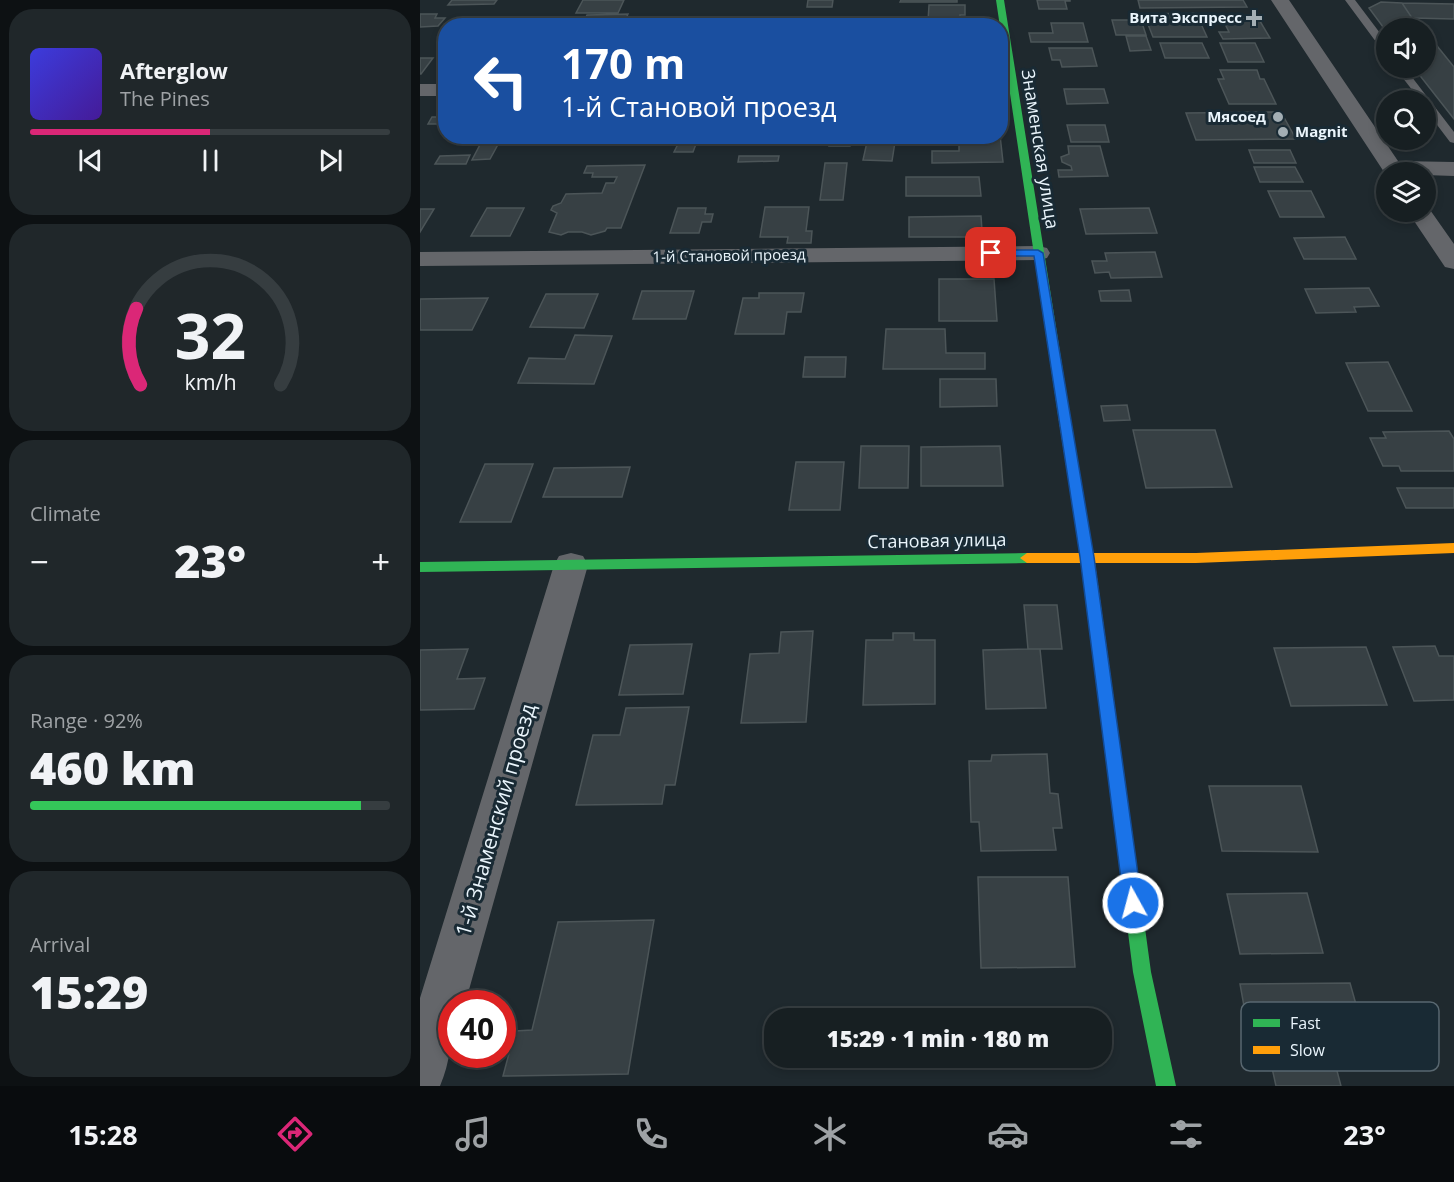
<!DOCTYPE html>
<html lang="en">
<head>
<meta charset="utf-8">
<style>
  body { margin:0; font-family:"Open Sans",sans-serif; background:#20272a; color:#f1f3f6; height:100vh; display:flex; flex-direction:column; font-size:22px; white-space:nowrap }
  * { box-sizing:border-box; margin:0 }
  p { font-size:20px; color:#9ea2a5 }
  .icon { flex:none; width:33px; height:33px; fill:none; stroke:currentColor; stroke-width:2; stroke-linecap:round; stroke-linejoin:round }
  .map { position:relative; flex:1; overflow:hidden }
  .sheet { display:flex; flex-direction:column; gap:9px; padding:9px; background:#0d1113; width:420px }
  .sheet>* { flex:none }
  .top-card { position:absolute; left:18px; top:18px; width:570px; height:126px; border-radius:24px; box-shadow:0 3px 9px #0003,0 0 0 2px #363d40; background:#1a4fa0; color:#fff; overflow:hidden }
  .fabs { position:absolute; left:956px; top:18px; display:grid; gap:12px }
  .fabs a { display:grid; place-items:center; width:60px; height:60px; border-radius:50%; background:#171f22; box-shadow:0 3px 9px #0003,0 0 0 2px #363d40; font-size:30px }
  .speed { position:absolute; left:18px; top:990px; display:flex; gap:12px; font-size:30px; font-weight:700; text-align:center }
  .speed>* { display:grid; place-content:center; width:78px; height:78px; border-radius:50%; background:#171f22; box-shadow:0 3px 9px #0003,0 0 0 2px #363d40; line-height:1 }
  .speed .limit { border:9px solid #d22; background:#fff; color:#111 }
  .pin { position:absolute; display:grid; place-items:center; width:51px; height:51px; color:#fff; margin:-26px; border-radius:12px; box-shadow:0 3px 9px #0006 }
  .me { position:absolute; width:66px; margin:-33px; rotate:353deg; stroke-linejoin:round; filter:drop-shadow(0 0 4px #0008) }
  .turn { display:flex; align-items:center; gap:21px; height:126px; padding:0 24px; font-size:27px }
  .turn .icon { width:78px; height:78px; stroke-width:2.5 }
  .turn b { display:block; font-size:42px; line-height:51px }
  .big { font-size:45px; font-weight:800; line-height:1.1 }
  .sheet .tile { flex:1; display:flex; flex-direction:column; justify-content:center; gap:9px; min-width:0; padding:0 21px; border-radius:24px; background:#20272a }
  .sheet .dial { align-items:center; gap:0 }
  .dial svg { height:156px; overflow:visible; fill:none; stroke:#363d40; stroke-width:7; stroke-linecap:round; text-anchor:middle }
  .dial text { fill:#f1f3f6; stroke:none }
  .song { display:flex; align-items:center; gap:18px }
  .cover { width:72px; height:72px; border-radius:9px; background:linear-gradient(135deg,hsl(240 70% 55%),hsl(260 70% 35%)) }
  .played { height:6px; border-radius:3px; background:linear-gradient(90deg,#db2777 50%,#363d40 50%) }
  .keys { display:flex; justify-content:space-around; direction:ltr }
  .heat { display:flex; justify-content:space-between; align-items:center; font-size:33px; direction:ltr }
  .charge { height:9px; border-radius:4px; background:linear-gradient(90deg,#34c759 92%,#363d40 0) }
  .trip { position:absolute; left:344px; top:1008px; width:348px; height:60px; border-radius:24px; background:#171f22; box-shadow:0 3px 9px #0003,0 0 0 2px #363d40; font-weight:800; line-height:60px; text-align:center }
  .tabs { display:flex; height:96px; justify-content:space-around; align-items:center; background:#090c0e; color:#9ea2a5 }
  .tabs .icon { width:42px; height:42px }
  .tabs .selected { color:#db2777 }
  .tabs b { font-size:27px; color:#f1f3f6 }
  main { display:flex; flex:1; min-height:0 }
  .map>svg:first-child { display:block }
</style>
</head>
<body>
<main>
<section class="sheet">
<div class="tile">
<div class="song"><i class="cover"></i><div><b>Afterglow</b><p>The Pines</p></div></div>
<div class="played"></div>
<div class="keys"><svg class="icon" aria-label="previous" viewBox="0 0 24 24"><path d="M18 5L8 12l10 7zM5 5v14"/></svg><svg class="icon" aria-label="pause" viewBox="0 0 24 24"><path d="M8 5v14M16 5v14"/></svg><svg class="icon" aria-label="next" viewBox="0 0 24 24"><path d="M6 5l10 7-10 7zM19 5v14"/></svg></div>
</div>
<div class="tile dial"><svg viewBox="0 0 100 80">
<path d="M14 69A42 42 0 1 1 86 69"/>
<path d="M14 69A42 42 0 0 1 12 30" stroke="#db2777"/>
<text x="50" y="56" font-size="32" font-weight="700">32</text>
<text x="50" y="72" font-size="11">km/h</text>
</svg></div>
<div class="tile"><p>Climate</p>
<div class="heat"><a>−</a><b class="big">23°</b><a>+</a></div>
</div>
<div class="tile"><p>Range · 92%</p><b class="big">460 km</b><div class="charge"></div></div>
<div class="tile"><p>Arrival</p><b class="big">15:29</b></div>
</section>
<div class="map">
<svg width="1034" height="1086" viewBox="0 0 1034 1086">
  <rect width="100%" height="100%" fill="#1f292e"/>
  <path fill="#374044" stroke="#4c5558" stroke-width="1.5" d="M32,0H77L74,4L28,5Z
    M163,0H204L198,13H156Z
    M388,0H413L412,7H387Z
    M481,0H537V2H480Z
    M617,0H650V1H645L647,9H619Z
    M718,0H823L827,7L720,8Z
    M961,2L982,3L992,18H995L1003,28H966V31L949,8Z
    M982,3L1034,4V19L992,18Z
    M509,5H545V15H540V24H519V21H508Z
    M776,13L787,37H733L724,14Z
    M0,14H17L15,18H25L18,26L0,27Z
    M208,14L203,25L162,26L167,15Z
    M801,16H837L850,38L803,39L799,32H809Z
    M692,20H721L726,35H696Z
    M631,23H663L668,42H611L609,33H633Z
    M1005,31L1034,67V119L994,68H1005Z
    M706,36H726L731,50L710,51Z
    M740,43H782L789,58H745Z
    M800,43H835L844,62H808Z
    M629,48H672L677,66L642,67L640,60H632Z
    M0,58H13L1,74H0Z
    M800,70H837L840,79H844L856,104H809L798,79H804Z
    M644,89H684L688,103L647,104Z
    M861,112L876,139L776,140L766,113Z
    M12,117H26V124H8Z
    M647,125H685L689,142H651Z
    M580,135L583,162L512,163V151H539V136Z
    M285,136H316L315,140H284Z
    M411,136H431L430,146H409Z
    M498,136H526V140H498Z
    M63,139H81L70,159L52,160Z
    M447,142H475L472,161L443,160Z
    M258,144H276L273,152H254Z
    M648,146H680L688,176L639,177L638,170H652L651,166L642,162L641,157L649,154Z
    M829,150H870L876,163H834Z
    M50,155L46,164H15L20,156Z
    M319,156H359L358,161L318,162Z
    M405,163H427L423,200H400Z
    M225,165L201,228H187L185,231L171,235L162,232H148L141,235L129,232L137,213L131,210L133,206L141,203L146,194L182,193L186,183H194L197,177H172L173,173H164L167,166Z
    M834,167H875L883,182H840Z
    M486,177H559L561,196H486Z
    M848,191H891L904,217H860Z
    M345,207H389L386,231H392L391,243H367L368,237H340Z
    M67,208H104L90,236H51Z
    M258,208H286L285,214H293L291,222H282L279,233H250Z
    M729,208L737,233L666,234L660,209Z
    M0,209H14L0,232Z
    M561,216L562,230H554L555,237H489V217Z
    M925,237L936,259H884L874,238Z
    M735,252L742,277L691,278L689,272L675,273L672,261H687L685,253Z
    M519,279H574L577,321H519Z
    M949,288L959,306L934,307L936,312L896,313L885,289Z
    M709,290L711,301H681L679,291Z
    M222,291H274L266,319H213Z
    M339,293H384L381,312H367L364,334H315L323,298H339Z
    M126,294H178L164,328L110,327Z
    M68,298L52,330H0V299Z
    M466,329H525L526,353H565V369H463Z
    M155,335L192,336L174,384L98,383L109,358L145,359Z
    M385,357H426L425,377H383Z
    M968,362L992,411H948L926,363Z
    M520,379H576L577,406L520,407Z
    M707,405L710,420L684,421L681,406Z
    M713,430H795L812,487L726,488Z
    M1029,431L1034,439V471H981L979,466H963L950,438H966L963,432Z
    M441,446H489L488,488H439Z
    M580,446L583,486H501V447Z
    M376,462H424L420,510H369Z
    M65,464H113L91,522H40Z
    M210,467L202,497H123L134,468Z
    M977,488H1034V508H986Z
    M604,605H637L642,649H608Z
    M393,631L386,722L321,723L330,654L359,653L361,632Z
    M473,633H494V640H515V704L443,705L446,640H473Z
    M272,644L263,694L199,695L210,645Z
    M1015,646L1019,656H1034V700L994,701L973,647Z
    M946,647L967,705L871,706L854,648Z
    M48,649L37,679L65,678L54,709L0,710V650Z
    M608,649H620L626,708L566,709L563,650Z
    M269,707L255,785H245L242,804L156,805L173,735H200L206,708Z
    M627,754L630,793L638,794L642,828H633L636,850L561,851L559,822H551L549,761H571L572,755Z
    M789,786H881L898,852L802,851Z
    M558,877H648L655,967L561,968Z
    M887,893L903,953L820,954L807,894Z
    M234,920L208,1074L83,1076L95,1031L112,1030L138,922Z
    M930,983L944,1033L829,1034L820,984Z
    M916,1067L921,1086H856L852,1068Z"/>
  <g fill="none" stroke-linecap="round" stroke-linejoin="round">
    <path fill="#64666a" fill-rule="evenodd" d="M925,0H935L966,41V51L962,50Z
      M975,68H985L1034,132V143L1030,142L1005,109V100H1000Z"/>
    <path fill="#64666a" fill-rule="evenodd" d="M851,0H869L978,161L1034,162V176L1005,175V172H966V175Z
      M0,84H26V96H0Z
      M1005,206L1008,207L1034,244V269L1025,267L988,212H1005Z
      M618,246L627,248L630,253L627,258L618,260L0,266V252Z
      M151,553L163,556L168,565L45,1004H32C32,1033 32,1058 20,1086H0V998L134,565L139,556Z"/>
    <path fill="#30b455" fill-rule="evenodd" d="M576,0H584L650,415L644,419L638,415Z
      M607,553L614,558L607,563L0,572V562Z
      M696,767L702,769L704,774L731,972L756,1086H736L713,972L688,774L690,769Z"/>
    <path fill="#ff9f0a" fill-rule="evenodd" d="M644,411L650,415L673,553H776L1034,543V553L776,563H675L704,774L702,779L696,781L690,779L688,774L661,563H607L600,558L607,553H660L638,415Z"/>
  </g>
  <path fill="#1a73e8" stroke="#114b97" stroke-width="1.5" d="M571,250H618L623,253L674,557L722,903L719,909L713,912L706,909L704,903L660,557L614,256H567V251Z"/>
  <g fill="#a3aeb4" stroke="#192a34" stroke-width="2">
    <path d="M831 9h6v6h6v6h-6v6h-6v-6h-6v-6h6z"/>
    <circle cx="858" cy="117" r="6"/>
    <circle cx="863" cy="132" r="6"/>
  </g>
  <g text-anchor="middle" stroke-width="6" stroke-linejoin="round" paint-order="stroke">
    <g font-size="15" font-weight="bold" fill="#eaf5fc" stroke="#192a34" text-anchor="end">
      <text x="822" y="23">Вита Экспресс</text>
      <text x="846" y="122">Мясоед</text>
      <text x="875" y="137" text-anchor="start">Magnit</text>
    </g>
    <g font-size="15" fill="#eaf5fc" stroke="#192a34">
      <text transform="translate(309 256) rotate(-1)" y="5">1-й Становой проезд</text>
    </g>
    <g font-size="18" fill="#eaf5fc" stroke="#192a34">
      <text transform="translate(620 149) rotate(81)" y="6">Знаменская улица</text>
      <text transform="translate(517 541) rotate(-1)" y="6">Становая улица</text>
    </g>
    <g font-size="21" fill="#eaf5fc" stroke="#192a34">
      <text transform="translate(76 820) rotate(-74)" y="7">1-й Знаменский проезд</text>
    </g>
  </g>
  <rect x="821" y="1002" width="198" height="69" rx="9" fill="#192a34" stroke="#586770" stroke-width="1.5"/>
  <rect x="833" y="1019" width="27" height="8" fill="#30b455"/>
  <rect x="833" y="1046" width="27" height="8" fill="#ff9f0a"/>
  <g font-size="16" fill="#eaf5fc">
    <text x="870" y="1029">Fast</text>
    <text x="870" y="1056">Slow</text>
  </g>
</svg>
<div class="fabs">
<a><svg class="icon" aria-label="sound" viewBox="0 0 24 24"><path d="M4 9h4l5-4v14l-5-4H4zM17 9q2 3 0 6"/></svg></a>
<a><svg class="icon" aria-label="search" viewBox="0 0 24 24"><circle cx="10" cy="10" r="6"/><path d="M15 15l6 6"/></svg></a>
<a><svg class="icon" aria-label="layers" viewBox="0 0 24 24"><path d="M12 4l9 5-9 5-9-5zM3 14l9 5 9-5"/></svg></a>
</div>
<div class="speed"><div class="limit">40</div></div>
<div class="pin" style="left:571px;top:253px;background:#d93025"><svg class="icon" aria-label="arrive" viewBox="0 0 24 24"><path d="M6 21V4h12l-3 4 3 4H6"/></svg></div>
<svg class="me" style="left:713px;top:903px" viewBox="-20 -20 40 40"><circle r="17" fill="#1a73e8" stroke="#fff" stroke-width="3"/><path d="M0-11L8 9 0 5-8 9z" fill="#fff"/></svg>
<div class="trip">15:29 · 1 min · 180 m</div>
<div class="top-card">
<div class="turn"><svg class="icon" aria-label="left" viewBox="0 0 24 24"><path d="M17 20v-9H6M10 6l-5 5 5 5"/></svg><div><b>170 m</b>1-й Становой проезд</div></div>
</div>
</div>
</main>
<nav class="tabs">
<b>15:28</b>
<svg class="icon selected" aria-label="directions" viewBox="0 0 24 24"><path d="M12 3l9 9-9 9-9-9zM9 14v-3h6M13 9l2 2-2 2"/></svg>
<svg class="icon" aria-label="music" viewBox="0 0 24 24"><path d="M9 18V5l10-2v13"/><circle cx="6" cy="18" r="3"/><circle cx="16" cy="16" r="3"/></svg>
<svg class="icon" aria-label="phone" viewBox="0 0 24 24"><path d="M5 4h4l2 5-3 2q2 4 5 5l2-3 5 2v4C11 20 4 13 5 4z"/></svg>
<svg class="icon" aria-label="climate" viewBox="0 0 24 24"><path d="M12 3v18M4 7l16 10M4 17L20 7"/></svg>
<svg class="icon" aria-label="car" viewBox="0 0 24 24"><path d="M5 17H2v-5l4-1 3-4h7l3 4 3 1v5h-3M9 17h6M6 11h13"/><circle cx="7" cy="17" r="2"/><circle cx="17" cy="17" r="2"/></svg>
<svg class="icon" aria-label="filters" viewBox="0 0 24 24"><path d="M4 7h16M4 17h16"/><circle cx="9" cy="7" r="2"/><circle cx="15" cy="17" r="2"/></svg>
<b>23°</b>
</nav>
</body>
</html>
